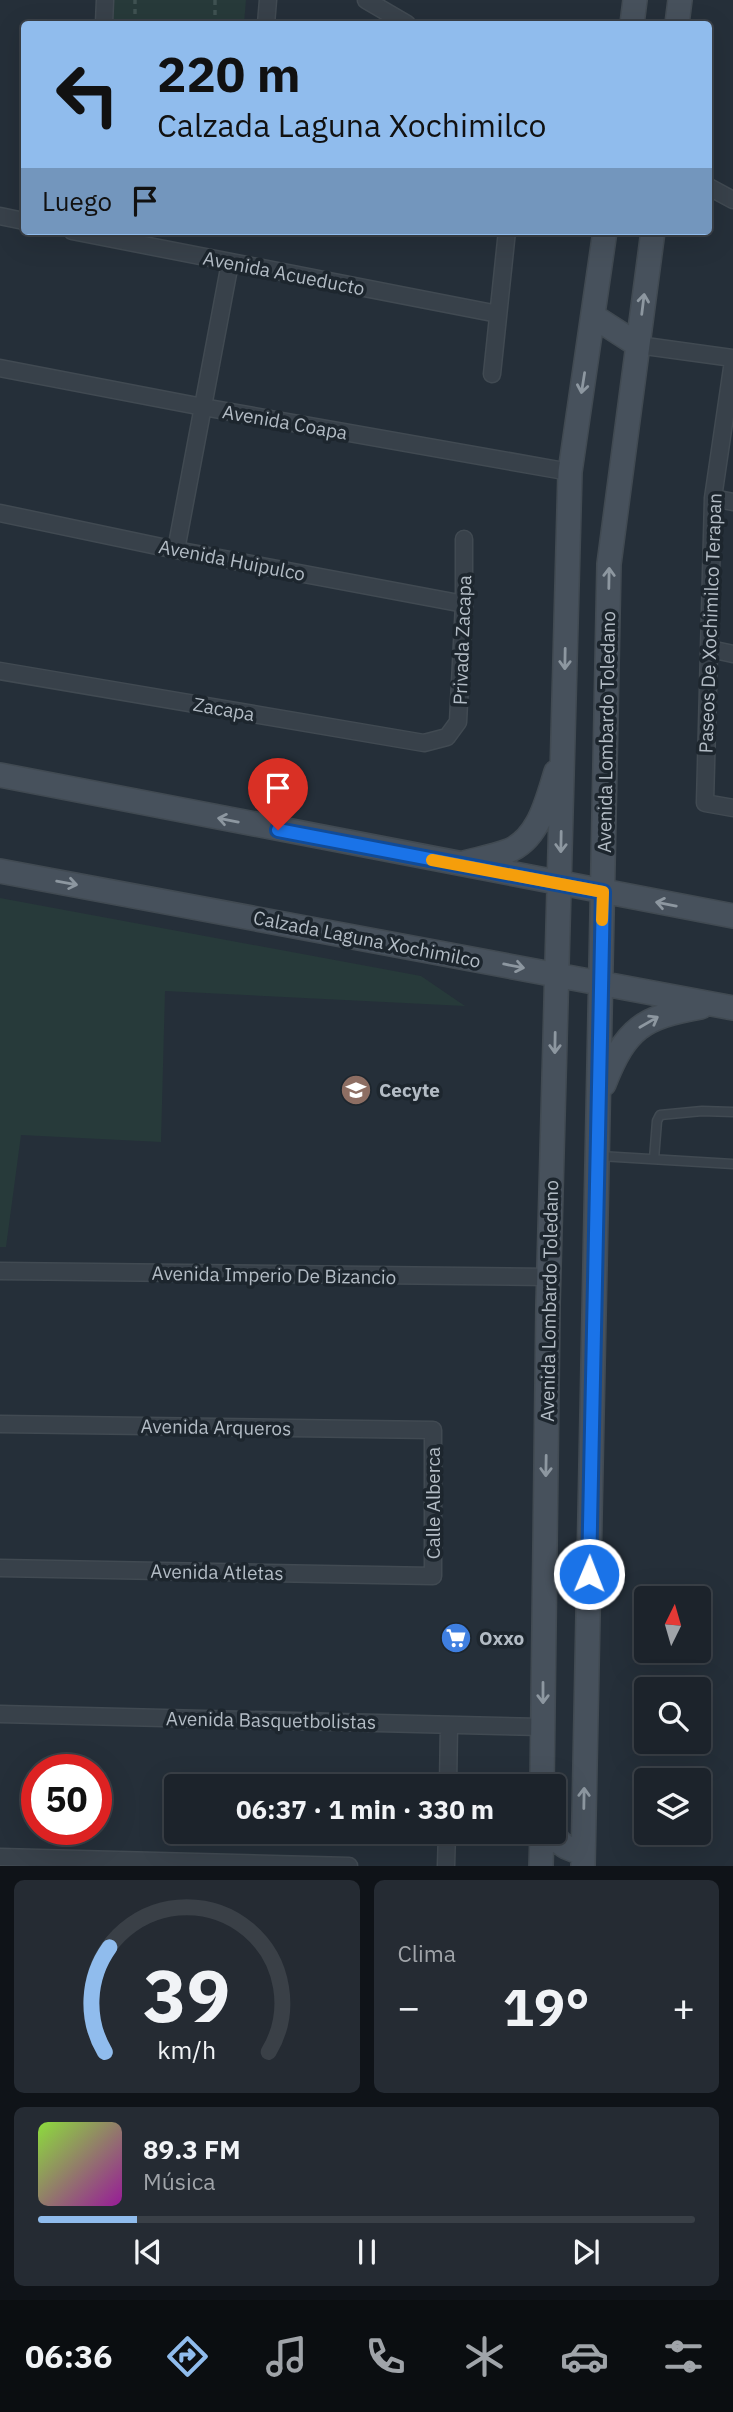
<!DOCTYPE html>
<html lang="es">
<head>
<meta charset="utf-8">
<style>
  body { margin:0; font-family:"IBM Plex Sans",sans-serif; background:#252b33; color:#f1f3f6; height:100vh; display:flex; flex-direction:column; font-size:26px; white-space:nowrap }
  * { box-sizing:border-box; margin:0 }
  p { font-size:23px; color:#a0a4a9 }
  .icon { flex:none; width:38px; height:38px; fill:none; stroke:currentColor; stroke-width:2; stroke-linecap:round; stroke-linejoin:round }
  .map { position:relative; height:1866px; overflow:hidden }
  .panel { display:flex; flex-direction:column; gap:14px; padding:14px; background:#0f1318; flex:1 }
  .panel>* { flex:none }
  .guide { position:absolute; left:21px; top:21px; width:691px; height:214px; border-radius:7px; box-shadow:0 7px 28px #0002,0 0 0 2px #3a4047; background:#90bced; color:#111; overflow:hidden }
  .needle { width:46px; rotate:5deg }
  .fabs { position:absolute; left:634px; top:1586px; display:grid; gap:14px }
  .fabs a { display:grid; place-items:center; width:77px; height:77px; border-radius:7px; background:#1c232b; box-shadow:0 7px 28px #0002,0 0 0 2px #3a4047; font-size:35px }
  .speed { position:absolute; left:21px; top:1754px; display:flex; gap:14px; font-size:35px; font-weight:700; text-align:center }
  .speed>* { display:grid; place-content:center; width:91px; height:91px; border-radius:50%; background:#1c232b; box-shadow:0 7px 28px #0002,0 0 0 2px #3a4047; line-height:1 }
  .speed .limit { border:10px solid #d22; background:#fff; color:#111 }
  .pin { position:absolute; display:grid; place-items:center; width:60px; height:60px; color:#fff; margin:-72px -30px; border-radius:50% 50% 50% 0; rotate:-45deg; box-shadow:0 0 7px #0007 }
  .pin .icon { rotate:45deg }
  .me { position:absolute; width:77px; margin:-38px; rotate:1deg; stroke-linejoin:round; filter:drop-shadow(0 0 5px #0008) }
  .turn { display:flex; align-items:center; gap:24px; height:147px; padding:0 21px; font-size:32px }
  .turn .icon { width:91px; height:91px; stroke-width:2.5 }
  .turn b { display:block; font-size:49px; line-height:60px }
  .then { display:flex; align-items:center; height:66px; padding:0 21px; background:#0003; gap:14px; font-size:26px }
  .big { font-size:52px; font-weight:700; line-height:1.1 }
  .panel .card { flex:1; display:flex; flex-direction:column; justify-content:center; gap:10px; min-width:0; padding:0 24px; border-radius:10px; background:#252b33 }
  .panel .dial { align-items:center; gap:0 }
  .dial svg { height:182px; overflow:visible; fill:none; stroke:#3a4047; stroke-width:7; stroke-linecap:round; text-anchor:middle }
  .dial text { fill:#f1f3f6; stroke:none }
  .song { display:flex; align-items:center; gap:21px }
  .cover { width:84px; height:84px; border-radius:10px; background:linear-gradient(135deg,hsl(90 70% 55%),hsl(300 70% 35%)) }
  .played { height:7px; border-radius:4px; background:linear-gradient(90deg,#90bced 15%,#3a4047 15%) }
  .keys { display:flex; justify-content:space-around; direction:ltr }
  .heat { display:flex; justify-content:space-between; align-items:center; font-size:38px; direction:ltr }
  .panel .tiles { flex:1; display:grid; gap:14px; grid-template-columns:1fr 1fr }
  .card:last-child { grid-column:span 2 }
  .trip { position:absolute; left:164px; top:1774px; width:402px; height:70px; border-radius:7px; background:#1c232b; box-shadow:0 7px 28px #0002,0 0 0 2px #3a4047; font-weight:700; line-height:70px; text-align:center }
  .menu { display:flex; height:112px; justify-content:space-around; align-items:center; background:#0b0e11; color:#a0a4a9 }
  .menu .icon { width:49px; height:49px }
  .menu .selected { color:#90bced }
  .menu b { font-size:32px; color:#f1f3f6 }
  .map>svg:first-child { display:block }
</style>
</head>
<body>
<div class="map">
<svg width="733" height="1866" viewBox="0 0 733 1866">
  <rect width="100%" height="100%" fill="#252f39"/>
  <path fill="#273a3a" d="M111,0H246L244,24H108Z
    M0,898L421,976L465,1006L165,991L161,1142L21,1135L6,1247H0Z"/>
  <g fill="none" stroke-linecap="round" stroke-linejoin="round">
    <g stroke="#414a52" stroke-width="11">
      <path id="service" d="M600,1156L733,1164
        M654,1159L657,1121L660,1115L702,1111L733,1112"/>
    </g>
    <g stroke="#414a52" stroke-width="19">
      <path id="minor" d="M366,0L407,24
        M104,24L105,0
        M266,24L268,0
        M709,187L733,200
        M0,216L24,221
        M72,231L498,314
        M638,345L733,358
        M733,361L713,498L705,803L733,808
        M0,368L203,407L570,472
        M492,374L507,231
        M713,498L733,502
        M0,513L176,550L464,604
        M176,550L230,263
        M710,649L733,654
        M0,671L424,743L447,737L458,722L464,604V539
        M0,1271L549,1277
        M0,1424L433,1430V1576L0,1568
        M0,1714L543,1727
        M448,1787L449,1725
        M0,1857L349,1866
        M446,1866L447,1832"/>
    </g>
    <g stroke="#414a52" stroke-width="26">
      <path id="secondary" d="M632,24L635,0
        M677,24L680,0
        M593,316L638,345
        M0,775L733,916
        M464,863C479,859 494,856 508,851C539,839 547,800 556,772
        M0,871L733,1008
        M604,1084C626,1028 643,1017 701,1007
        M542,1787L548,1305L570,472L605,231
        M554,1832C559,1847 570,1849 583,1853
        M541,1866L542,1832
        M583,1866L609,564L653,231"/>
    </g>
    <path stroke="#3f5252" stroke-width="3.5" stroke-dasharray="5 5" stroke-linecap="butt" d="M215,0V24
      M135,24V0"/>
    <use href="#service" stroke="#38414a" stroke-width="8"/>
    <use href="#minor" stroke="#38414a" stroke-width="16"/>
    <use href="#secondary" stroke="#47515c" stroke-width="23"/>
  </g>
  <defs><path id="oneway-shaft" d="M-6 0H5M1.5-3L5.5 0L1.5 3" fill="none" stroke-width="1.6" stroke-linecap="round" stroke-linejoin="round" transform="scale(1.75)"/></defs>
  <g stroke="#8d97a0">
    <use href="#oneway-shaft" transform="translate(643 304) rotate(-83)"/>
    <use href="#oneway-shaft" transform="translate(583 383) rotate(99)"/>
    <use href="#oneway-shaft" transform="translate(609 578) rotate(-89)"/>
    <use href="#oneway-shaft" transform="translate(565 659) rotate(91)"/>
    <use href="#oneway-shaft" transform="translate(228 820) rotate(-169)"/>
    <use href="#oneway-shaft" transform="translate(561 842) rotate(91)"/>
    <use href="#oneway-shaft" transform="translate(67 883) rotate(10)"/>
    <use href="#oneway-shaft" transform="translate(666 904) rotate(-169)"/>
    <use href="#oneway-shaft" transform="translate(514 966) rotate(11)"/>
    <use href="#oneway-shaft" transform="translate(649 1022) rotate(-30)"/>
    <use href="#oneway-shaft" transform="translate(555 1043) rotate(91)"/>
    <use href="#oneway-shaft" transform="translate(546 1466) rotate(91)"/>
    <use href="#oneway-shaft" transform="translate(543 1693) rotate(90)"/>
    <use href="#oneway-shaft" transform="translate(584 1798) rotate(-89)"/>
  </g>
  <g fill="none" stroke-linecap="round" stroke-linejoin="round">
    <g stroke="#114b97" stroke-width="18">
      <path id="route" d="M278,830L603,892L589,1574"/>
    </g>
    <use href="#route" stroke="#1a73e8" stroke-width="12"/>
    <path stroke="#f59e0b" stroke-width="12" d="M432,860L603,892L602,920"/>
  </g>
  <defs>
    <g id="school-disc" transform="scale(1.575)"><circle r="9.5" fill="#8d6e63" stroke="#1d262e"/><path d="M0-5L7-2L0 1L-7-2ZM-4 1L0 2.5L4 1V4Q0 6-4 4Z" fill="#fff"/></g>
    <g id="supermarket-disc" transform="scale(1.575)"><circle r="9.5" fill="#3f7fe0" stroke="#1d262e"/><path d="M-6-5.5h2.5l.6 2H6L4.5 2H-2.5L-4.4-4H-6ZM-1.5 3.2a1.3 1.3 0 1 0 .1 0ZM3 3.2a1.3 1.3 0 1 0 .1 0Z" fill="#fff"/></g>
  </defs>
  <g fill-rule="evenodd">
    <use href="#school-disc" x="356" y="1090"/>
    <use href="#supermarket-disc" x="456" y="1638"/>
  </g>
  <g text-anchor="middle" stroke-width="7" stroke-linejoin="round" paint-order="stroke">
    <g font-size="19" fill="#b3bcc5" stroke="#1d262e">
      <text transform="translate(284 273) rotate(11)" y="7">Avenida Acueducto</text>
      <text transform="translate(285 422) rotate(10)" y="7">Avenida Coapa</text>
      <text transform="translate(232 560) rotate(11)" y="7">Avenida Huipulco</text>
      <text transform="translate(710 623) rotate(-88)" y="7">Paseos De Xochimilco Terapan</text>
      <text transform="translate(462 640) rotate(-88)" y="7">Privada Zacapa</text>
      <text transform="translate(224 709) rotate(10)" y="7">Zacapa</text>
      <text transform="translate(606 732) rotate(-89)" y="7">Avenida Lombardo Toledano</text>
      <text transform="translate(367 939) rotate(11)" y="7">Calzada Laguna Xochimilco</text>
      <text transform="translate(274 1275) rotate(1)" y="7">Avenida Imperio De Bizancio</text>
      <text transform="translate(549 1301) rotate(-89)" y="7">Avenida Lombardo Toledano</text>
      <text transform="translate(216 1427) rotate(1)" y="7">Avenida Arqueros</text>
      <text transform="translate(433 1503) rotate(-90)" y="7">Calle Alberca</text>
      <text transform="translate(217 1572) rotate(1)" y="7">Avenida Atletas</text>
      <text transform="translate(271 1720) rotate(1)" y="7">Avenida Basquetbolistas</text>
    </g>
    <g font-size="19" font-weight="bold" fill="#b3bcc5" stroke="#1d262e" text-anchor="start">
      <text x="379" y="1097">Cecyte</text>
      <text x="479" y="1645">Oxxo</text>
    </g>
  </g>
</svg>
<div class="fabs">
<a><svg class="needle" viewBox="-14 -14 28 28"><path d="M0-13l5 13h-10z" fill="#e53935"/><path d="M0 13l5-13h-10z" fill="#a0a4a9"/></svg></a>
<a><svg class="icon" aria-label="search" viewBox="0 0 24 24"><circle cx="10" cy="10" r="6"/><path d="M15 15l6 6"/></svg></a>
<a><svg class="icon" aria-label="layers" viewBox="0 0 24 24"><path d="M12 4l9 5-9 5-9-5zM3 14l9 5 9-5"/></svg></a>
</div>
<div class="speed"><div class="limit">50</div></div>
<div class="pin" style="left:278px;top:830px;background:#d93025"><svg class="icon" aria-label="arrive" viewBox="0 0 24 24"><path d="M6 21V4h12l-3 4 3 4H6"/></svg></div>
<svg class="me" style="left:589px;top:1574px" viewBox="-20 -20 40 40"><circle r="17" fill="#1a73e8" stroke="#fff" stroke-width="3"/><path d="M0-11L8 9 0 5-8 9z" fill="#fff"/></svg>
<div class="trip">06:37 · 1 min · 330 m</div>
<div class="guide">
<div class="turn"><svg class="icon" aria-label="left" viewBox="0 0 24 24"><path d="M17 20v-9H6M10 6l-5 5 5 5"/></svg><div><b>220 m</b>Calzada Laguna Xochimilco</div></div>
<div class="then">Luego<svg class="icon" aria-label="arrive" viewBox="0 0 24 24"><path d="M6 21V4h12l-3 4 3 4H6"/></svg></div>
</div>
</div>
<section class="panel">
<div class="tiles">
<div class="card dial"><svg viewBox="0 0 100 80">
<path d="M14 69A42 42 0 1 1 86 69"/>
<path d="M14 69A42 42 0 0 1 16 23" stroke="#90bced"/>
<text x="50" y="56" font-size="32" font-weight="700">39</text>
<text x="50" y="72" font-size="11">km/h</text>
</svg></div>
<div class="card"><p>Clima</p>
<div class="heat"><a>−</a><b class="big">19°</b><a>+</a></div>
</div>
<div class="card">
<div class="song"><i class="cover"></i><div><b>89.3 FM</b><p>Música</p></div></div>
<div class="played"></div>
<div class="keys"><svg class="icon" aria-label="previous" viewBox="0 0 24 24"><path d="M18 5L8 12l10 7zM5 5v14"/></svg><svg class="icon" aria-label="pause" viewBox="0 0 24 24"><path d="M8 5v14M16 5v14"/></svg><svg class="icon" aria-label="next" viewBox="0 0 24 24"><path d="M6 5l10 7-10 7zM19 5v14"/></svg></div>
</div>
</div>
</section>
<nav class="menu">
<b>06:36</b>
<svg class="icon selected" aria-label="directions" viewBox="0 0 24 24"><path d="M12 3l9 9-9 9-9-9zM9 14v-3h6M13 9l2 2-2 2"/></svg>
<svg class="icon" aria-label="music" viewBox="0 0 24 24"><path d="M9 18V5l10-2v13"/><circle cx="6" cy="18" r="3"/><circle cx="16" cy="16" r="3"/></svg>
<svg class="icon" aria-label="phone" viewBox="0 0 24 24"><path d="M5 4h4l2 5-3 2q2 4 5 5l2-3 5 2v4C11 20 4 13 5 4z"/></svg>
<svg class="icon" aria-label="climate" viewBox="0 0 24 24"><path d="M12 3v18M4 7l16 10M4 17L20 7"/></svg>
<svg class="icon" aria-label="car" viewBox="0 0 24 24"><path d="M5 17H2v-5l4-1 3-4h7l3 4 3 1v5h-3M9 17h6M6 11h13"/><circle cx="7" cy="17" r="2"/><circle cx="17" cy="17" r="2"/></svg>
<svg class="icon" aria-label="filters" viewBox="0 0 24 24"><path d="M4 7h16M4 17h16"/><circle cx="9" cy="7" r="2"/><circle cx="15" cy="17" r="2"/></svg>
</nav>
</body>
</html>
